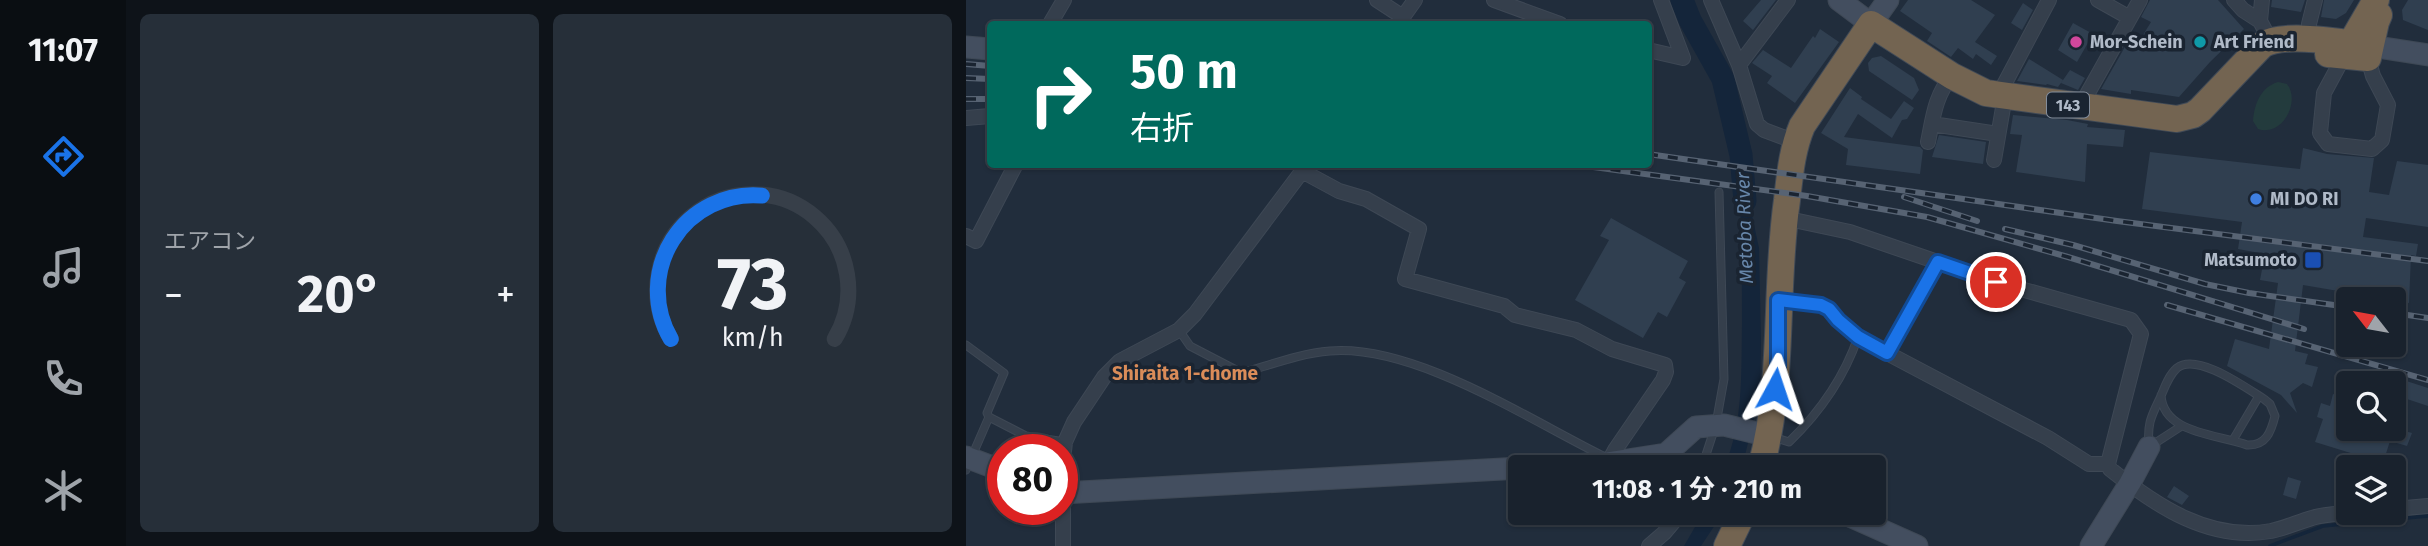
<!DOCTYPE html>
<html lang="ja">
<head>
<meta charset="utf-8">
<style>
  body { margin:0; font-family:"Fira Sans","Noto Sans JP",sans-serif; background:#262f39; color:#f1f3f6; height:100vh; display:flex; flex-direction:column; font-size:26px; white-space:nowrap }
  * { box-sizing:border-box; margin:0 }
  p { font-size:23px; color:#9fa4aa }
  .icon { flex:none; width:38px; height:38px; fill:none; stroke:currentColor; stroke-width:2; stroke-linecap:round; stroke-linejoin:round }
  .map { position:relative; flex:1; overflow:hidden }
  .drawer { display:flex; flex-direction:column; gap:14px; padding:14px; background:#0e1319; width:840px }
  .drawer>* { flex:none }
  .banner { position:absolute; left:21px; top:21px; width:665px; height:147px; border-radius:7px; box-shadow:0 2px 5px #0004,0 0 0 2px #373f49; background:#00695c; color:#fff; overflow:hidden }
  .needle { width:46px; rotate:301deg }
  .buttons { position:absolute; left:1370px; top:287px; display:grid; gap:14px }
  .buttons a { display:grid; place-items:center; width:70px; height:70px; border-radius:7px; background:#19222d; box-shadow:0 2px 5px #0004,0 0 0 2px #373f49; font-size:35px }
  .speed { position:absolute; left:21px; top:434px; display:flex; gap:14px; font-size:35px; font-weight:700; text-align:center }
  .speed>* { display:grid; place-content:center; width:91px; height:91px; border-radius:50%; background:#19222d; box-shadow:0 2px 5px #0004,0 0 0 2px #373f49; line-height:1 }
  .speed .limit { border:10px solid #d22; background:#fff; color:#111 }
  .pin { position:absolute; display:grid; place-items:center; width:60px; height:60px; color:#fff; margin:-30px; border:4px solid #fff; border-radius:50%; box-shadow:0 2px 7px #0007 }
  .me { position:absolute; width:77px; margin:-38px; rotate:5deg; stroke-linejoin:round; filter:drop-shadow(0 0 5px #0008) }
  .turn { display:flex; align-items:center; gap:24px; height:147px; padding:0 28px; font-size:32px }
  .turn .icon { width:91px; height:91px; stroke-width:2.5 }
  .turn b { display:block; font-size:49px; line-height:60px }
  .big { font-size:52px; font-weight:700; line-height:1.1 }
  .drawer .tile { flex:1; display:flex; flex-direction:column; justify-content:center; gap:10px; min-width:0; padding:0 24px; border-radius:10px; background:#262f39 }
  .drawer .dial { align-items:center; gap:0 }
  .dial svg { height:182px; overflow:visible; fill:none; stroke:#373f49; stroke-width:7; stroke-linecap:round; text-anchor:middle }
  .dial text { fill:#f1f3f6; stroke:none }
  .heat { display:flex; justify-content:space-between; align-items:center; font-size:38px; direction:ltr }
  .drawer .tiles { flex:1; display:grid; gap:14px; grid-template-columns:repeat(2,1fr) }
  .trip { position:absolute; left:542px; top:455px; width:378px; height:70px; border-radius:7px; background:#19222d; box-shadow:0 2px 5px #0004,0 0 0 2px #373f49; font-weight:700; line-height:70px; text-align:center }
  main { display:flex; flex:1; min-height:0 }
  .menu { display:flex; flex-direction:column; width:126px; justify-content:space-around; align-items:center; background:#0a0e12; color:#9fa4aa }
  .menu .icon { width:49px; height:49px }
  .menu .on { color:#1a73e8 }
  .menu b { font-size:32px; color:#f1f3f6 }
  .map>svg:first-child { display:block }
</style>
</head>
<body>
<main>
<nav class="menu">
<b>11:07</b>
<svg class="icon on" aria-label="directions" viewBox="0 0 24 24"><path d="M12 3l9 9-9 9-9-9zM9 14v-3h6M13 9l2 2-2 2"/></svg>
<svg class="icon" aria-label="music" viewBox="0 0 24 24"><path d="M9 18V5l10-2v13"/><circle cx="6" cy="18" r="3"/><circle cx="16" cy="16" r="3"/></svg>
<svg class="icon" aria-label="phone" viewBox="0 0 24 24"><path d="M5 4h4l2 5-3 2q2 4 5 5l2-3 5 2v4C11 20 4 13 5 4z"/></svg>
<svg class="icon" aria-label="climate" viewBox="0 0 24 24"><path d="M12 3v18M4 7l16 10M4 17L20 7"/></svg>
</nav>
<section class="drawer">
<div class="tiles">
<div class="tile"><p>エアコン</p>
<div class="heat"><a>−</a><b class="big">20°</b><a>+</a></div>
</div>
<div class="tile dial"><svg viewBox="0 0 100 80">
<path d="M14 69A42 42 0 1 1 86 69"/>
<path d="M14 69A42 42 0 0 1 54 6" stroke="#1a73e8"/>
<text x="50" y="56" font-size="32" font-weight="700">73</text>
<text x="50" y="72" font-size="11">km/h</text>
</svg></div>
</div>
</section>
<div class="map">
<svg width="1462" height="546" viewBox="0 0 1462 546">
  <rect width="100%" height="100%" fill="#212d3c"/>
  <path fill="#233b3d" d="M1312,82L1321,84C1335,102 1316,137 1292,129L1287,121C1288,104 1295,87 1312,82Z"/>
  <path fill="#14253a" d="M773,155L793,248L795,341L794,395L776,467H758C778,423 775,371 776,323C776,267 775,211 773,155Z
    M737,513H757L735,546H718Z"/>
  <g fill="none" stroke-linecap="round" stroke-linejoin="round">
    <path stroke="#14253a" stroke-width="3.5" d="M1304,546L1357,526L1462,516"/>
    <path stroke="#14253a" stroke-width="23" d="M716,0L724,20L757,79L775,155L779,201"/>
  </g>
  <path fill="#303f50" d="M795,0H810L787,30L777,21Z
    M942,0H1005L1029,15L1009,42L1031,56L1025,65L1010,54L1007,59L992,48L985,57L961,41L966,33L934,11Z
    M1184,0H1252L1278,29L1244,62L1213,97L1165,90V94L1135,89L1160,45L1169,48L1185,22L1175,17Z
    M1306,0H1339L1335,12L1305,7Z
    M1358,0H1388L1380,13L1370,19L1355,17Z
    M1442,0H1462V30L1437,20L1436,10Z
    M1057,3L1067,10L1056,30L1045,23Z
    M1107,23L1127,34L1111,62L1092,50Z
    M854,29L873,42L829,103L801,83L806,76L786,63L797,50L825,68L847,36L849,38Z
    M915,56L948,78L953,90L946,100L903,71L902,63L906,58Z
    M1063,59L1097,80L1092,87L1081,84L1080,85L1051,81Z
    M1104,70L1119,78L1112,90L1095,83Z
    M884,88L896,97L895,99L925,119L938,101L948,108L941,119L936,120L926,138L892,114L878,137L954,147L957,150L954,174L880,165L882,149L855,133Z
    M1047,115L1101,120L1122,124L1121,127L1159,130L1157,147L1121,144L1119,182L1050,172L1056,135L1044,134Z
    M973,135L1020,142L1017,164L966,157Z
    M1337,148L1361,154L1408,158L1403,192L1423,195L1431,161L1462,165V227L1400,218L1397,237L1452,244L1450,256L1445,255L1443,303L1337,285L1329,351L1342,354L1339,364L1352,367L1346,387L1337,383L1324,393L1331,413L1315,395L1261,366L1269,339L1303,349L1312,283L1294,280L1299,254L1272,249L1276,222L1176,209L1184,152L1334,169Z
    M645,218L722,261L713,278L720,282L701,317L692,312L677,338L609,300L643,240L634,236Z
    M1428,377L1462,388V406L1441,399L1431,429L1446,433L1441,446L1424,441L1417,463L1349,442L1357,419L1351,417L1355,403L1364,406L1367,394L1382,399V429H1428Z
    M1322,477L1335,481L1330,499L1317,495Z
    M1208,486L1223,496L1216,505L1201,497Z"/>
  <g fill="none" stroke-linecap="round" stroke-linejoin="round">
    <g stroke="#3e4855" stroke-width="9">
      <path id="lane" d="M820,301L855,305L863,308L871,320L892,337L921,352
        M213,330L224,346L276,373C304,365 335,353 364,351C448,344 562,419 637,456
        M0,345L38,373L21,413L23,417L60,436L99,442
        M1195,395C1197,434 1252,434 1281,445C1300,446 1305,432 1309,416L1304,404L1298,399C1280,388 1231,352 1211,368C1203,375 1199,386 1195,396C1185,417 1181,423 1183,447L1214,427
        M807,437L823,442C854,412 878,378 892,337
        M1267,440L1293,396
        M736,467L750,424L758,379L753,192
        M0,470L23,417"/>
    </g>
    <g stroke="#3e4855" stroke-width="16">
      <path id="street" d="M411,0L437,17
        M528,0L594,24
        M695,0L717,58
        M745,0L773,65L791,124L798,130L830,142
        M1132,0L1164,18
        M1268,0L1277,10L1294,21
        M1296,0L1294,21L1304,40L1305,45
        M84,24L98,0
        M432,24L449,0
        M1343,24L1349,0
        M682,50L717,58
        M1378,56L1358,93L1354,133L1362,144L1406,149L1416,140L1422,105L1407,76L1402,58
        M773,65L822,0
        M1032,96L1083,0
        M1114,107L1174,0
        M0,118L24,116
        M966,124L1032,134
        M962,142C967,118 969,95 986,76
        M1028,160L1039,96
        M336,171L373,191L400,199L453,229L439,279L538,306L549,315L610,330L646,349L699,365L700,372L697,380L649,450L642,463
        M818,218L884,232L1030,282L1165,320L1175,334L1142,464L1144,469C1190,506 1244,542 1305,531C1319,528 1332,522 1346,518C1358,514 1370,514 1383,513
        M0,236L10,241L50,164
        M972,263L921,353L1082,438L1123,464H1142
        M1428,509L1462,506
        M97,546V461L99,442L108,422L138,377L154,361L213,330L229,314L340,166
        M683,546L698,533L715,513"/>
    </g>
    <g stroke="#3e4855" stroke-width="23">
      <path id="secondary" d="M873,0L905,24L922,0
        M1392,44L1462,55
        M0,47L24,49
        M0,457L37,471
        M565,467L642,463L700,454L730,427L758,425L803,436
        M96,493L555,468
        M877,513L951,546
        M1125,546L1164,483L1183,447"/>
    </g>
    <g stroke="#404a57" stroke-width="28">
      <path id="highway" d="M1362,54L1402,58L1410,22L1413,15
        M795,467C819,379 808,290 821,200C824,174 826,150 836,126L905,24L986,76L1020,93L1211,119L1227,115L1234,110L1296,45C1316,33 1362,41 1385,43L1410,0
        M761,546L777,513"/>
    </g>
    <use href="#lane" stroke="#353f4c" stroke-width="7"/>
    <use href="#street" stroke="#353f4c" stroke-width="14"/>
    <use href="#secondary" stroke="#434e5f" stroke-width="21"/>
    <use href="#highway" stroke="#736451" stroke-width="26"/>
    <g stroke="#576373" stroke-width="6">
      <path id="rail" d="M0,64L24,66
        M0,78L24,79
        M0,99H24
        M682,154L1151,221L1462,261
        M605,164L841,196L961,217L1102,257L1338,329
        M938,197L1011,221
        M1039,229L1107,245L1239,284L1283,293L1382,307
        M1201,305L1462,380
        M1428,313L1462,318"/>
    </g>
    <use href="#rail" stroke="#1a2431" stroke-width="3.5" stroke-dasharray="10" stroke-linecap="butt"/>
  </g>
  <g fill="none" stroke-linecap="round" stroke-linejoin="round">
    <g stroke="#114b97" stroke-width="18">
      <path id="route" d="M809,389L812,365V300L855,305L863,309L872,320L892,337L921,353L972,262L1030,282"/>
    </g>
    <use href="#route" stroke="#1a73e8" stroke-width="12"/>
  </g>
  <circle fill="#d1479c" stroke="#1a2431" stroke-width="2.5" cx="1110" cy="42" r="7"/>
  <circle fill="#0f9aa8" stroke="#1a2431" stroke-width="2.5" cx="1234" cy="42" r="7"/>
  <circle fill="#3f7fe0" stroke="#1a2431" stroke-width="2.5" cx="1290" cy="199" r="7"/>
  <rect fill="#1a4fb4" stroke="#1a2431" stroke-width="2.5" x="1338" y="251" width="18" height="18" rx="3.5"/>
  <g text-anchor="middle" stroke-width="7" stroke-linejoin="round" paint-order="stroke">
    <rect fill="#1a2431" stroke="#838d9b" stroke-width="2" x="1081" y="92.5" width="42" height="25" rx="5"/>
    <g font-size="16" font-weight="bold" fill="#b0bac8">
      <text x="1102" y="111">143</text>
    </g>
    <g font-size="18" font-weight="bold" fill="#b0bac8" stroke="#1a2431" text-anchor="start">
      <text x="1124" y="48">Mor-Schein</text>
      <text x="1248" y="48">Art Friend</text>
      <text x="1304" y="205">MI DO RI</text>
      <text x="1331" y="266" text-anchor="end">Matsumoto</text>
    </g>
    <g font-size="19" font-style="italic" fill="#6786a9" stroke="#1a2431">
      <text transform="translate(778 228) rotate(-92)" y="7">Metoba River</text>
    </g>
    <g font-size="19" font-weight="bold" fill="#da8c59" stroke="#1a2431">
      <text x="219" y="380">Shiraita 1-chome</text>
    </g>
  </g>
</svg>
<div class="buttons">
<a><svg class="needle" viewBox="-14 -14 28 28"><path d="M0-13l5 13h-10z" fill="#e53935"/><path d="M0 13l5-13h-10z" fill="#9fa4aa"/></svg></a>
<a><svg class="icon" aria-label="search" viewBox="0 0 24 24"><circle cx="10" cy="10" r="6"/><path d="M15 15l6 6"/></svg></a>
<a><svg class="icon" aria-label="layers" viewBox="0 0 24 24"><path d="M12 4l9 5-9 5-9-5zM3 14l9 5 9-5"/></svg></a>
</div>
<div class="speed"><div class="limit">80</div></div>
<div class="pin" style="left:1030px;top:282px;background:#d93025"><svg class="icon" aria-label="arrive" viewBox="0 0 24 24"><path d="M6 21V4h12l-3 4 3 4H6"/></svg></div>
<svg class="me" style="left:809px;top:389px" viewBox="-20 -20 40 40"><path d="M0-17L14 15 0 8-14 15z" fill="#1a73e8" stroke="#fff" stroke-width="4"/></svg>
<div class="trip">11:08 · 1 分 · 210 m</div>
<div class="banner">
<div class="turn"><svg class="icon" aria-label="right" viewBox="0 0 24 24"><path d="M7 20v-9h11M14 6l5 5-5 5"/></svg><div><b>50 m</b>右折</div></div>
</div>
</div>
</main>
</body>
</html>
